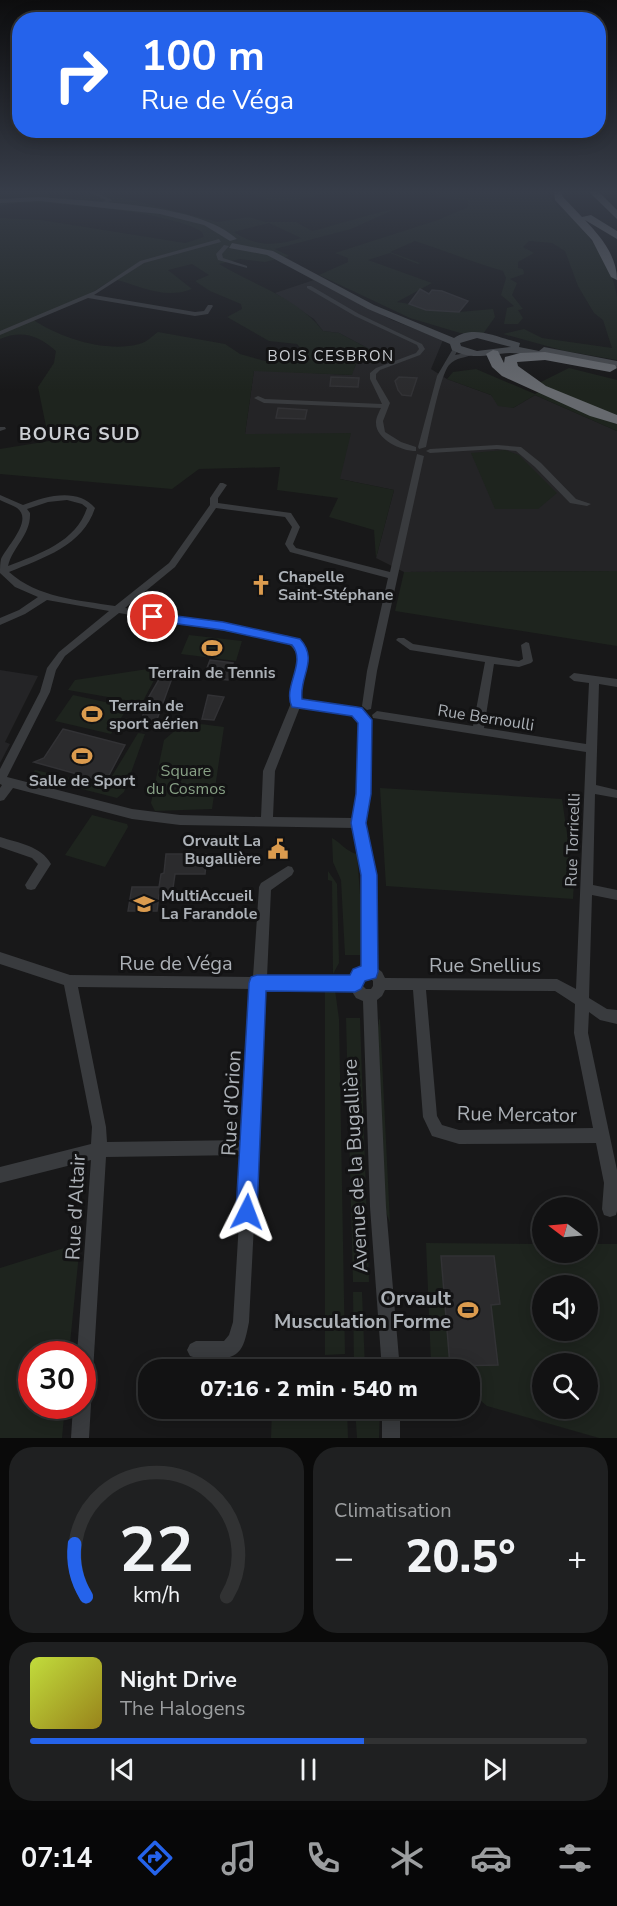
<!DOCTYPE html>
<html lang="fr">
<head>
<meta charset="utf-8">
<style>
  body { margin:0; font-family:"Nunito Sans",sans-serif; background:#1f2021; color:#f1f3f6; height:100vh; display:flex; flex-direction:column; font-size:22px; white-space:nowrap }
  * { box-sizing:border-box; margin:0 }
  p { font-size:20px; color:#9c9ea0 }
  .icon { flex:none; width:33px; height:33px; fill:none; stroke:currentColor; stroke-width:2; stroke-linecap:round; stroke-linejoin:round }
  .map { position:relative; height:1438px; overflow:hidden }
  .sheet { display:flex; flex-direction:column; gap:9px; padding:9px; background:#0a0a0a; flex:1 }
  .sheet>* { flex:none }
  .guide { position:absolute; left:12px; top:12px; width:594px; height:126px; border-radius:24px; box-shadow:0 3px 15px #0003,0 0 0 2px #313233; background:#2563eb; color:#fff; overflow:hidden }
  .needle { width:39px; rotate:286deg }
  .tools { position:absolute; left:532px; top:1197px; display:grid; gap:12px }
  .tools a { display:grid; place-items:center; width:66px; height:66px; border-radius:50%; background:#121213; box-shadow:0 3px 15px #0003,0 0 0 2px #313233; font-size:30px }
  .speed { position:absolute; left:18px; top:1341px; display:flex; gap:12px; font-size:30px; font-weight:700; text-align:center }
  .speed>* { display:grid; place-content:center; width:78px; height:78px; border-radius:50%; background:#121213; box-shadow:0 3px 15px #0003,0 0 0 2px #313233; line-height:1 }
  .speed .limit { border:9px solid #d22; background:#fff; color:#111 }
  .pin { position:absolute; display:grid; place-items:center; width:51px; height:51px; color:#fff; margin:-26px; border:3px solid #fff; border-radius:50%; box-shadow:0 2px 6px #0007 }
  .me { position:absolute; width:66px; margin:-33px; rotate:3deg; stroke-linejoin:round; filter:drop-shadow(0 0 4px #0008) }
  .turn { display:flex; align-items:center; gap:21px; height:126px; padding:0 30px; font-size:27px }
  .turn .icon { width:78px; height:78px; stroke-width:2.5 }
  .turn b { display:block; font-size:42px; line-height:51px }
  .big { font-size:45px; font-weight:800; line-height:1.1 }
  .sheet .widget { flex:1; display:flex; flex-direction:column; justify-content:center; gap:9px; min-width:0; padding:0 21px; border-radius:24px; background:#1f2021 }
  .sheet .dial { align-items:center; gap:0 }
  .dial svg { height:156px; overflow:visible; fill:none; stroke:#313233; stroke-width:7; stroke-linecap:round; text-anchor:middle }
  .dial text { fill:#f1f3f6; stroke:none }
  .song { display:flex; align-items:center; gap:18px }
  .cover { width:72px; height:72px; border-radius:9px; background:linear-gradient(135deg,hsl(70 70% 55%),hsl(50 70% 35%)) }
  .played { height:6px; border-radius:3px; background:linear-gradient(90deg,#2563eb 60%,#313233 60%) }
  .keys { display:flex; justify-content:space-around; direction:ltr }
  .heat { display:flex; justify-content:space-between; align-items:center; font-size:33px; direction:ltr }
  .sheet .tiles { flex:1; display:grid; gap:9px; grid-template-columns:1fr 1fr }
  .widget:last-child { grid-column:span 2 }
  .trip { position:absolute; left:138px; top:1359px; width:342px; height:60px; border-radius:24px; background:#121213; box-shadow:0 3px 15px #0003,0 0 0 2px #313233; font-weight:800; line-height:60px; text-align:center }
  .menu { display:flex; height:96px; justify-content:space-around; align-items:center; background:#070708; color:#9c9ea0 }
  .menu .icon { width:42px; height:42px }
  .menu .on { color:#2563eb }
  .menu b { font-size:27px; color:#f1f3f6 }
  .map>svg:first-child { display:block }
</style>
</head>
<body>
<div class="map">
<svg width="617" height="1438" viewBox="0 0 617 1438">
  <rect width="100%" height="100%" fill="#181819"/>
  <path fill="#242426" d="M314,280L392,320L443,340L431,369L447,379L491,395L513,408L535,395L617,431V571L404,572L376,558L394,490L340,479L245,434L254,370L351,375L356,364L373,351L339,333L323,331L314,319L275,293Z
    M0,670L38,676L5,742L10,744L0,763Z"/>
  <path fill="#1e241e" fill-rule="evenodd" d="M0,190H57L46,195L74,199L97,191L218,222L249,217L265,222H296L312,231C327,228 385,209 393,210L351,229L275,249L289,256L265,262L240,259L219,264C254,285 298,298 323,331L339,333L373,351L356,364L352,375L254,371L245,434L351,433L340,479L394,490L376,558L374,530L329,517L338,498L277,490L280,467L199,469L172,489L0,474V449L49,441L38,387L54,363L56,351C38,335 22,330 0,339V218L41,220L185,243L204,237L202,232C172,212 36,197 0,206ZM269,223L301,238C276,246 257,247 234,232ZM192,264L209,275L195,281L210,291L241,304L242,309L227,317L269,341L297,344L311,360L265,361L240,354L225,344L158,332C152,336 146,343 139,344C106,353 60,338 32,319L87,296L113,279C141,286 164,300 192,289L168,270Z
    M244,190H334C299,200 277,209 244,190Z
    M440,190H543L561,210H566C588,235 613,264 617,298C617,318 617,340 617,360L565,351L503,334L524,329L542,338L612,348L603,320L594,313L578,286L565,251L552,243L529,241L523,247L534,253L518,262V268L523,269L524,274L510,279L517,283L512,295L523,309L518,310L523,318L518,324H504L507,308L514,306L501,295L506,278L503,271C472,262 446,251 415,241L390,252L420,263L418,264L390,253L368,260L432,283L397,302L459,312L493,309L495,317L483,334L460,333L410,318L319,275L348,262V258L335,253L438,220L468,207V200L438,198Z
    M569,368L617,380V431L535,395L513,408L498,406L491,395L447,379L453,372L476,369L535,394L547,387L539,383Z
    M505,450L519,455L557,493L538,509H495L471,453Z
    M617,571V646L395,611L404,572Z
    M189,635L242,641L236,661L181,654Z
    M161,667L142,703L68,690L75,680Z
    M73,695L128,707L111,734L55,721Z
    M185,722L224,727L212,809L155,811L151,803L164,740Z
    M138,733L145,734L124,792L117,798L31,776L35,770L106,786Z
    M380,788L562,799L574,882L573,899L386,886Z
    M92,815L127,824L128,827L105,867L65,855Z
    M332,838C341,843 347,852 357,854L363,934L360,955H345L341,880L333,862Z
    M328,871L337,884L339,963L333,974L332,881L328,880Z
    M325,990H335L339,1019L345,1354L325,1355Z
    M346,1018H360L369,1282H353Z
    M379,1020L380,1019L390,1223L382,1201L375,1050Z
    M80,1243L69,1354H32V1406H65L62,1438H0V1268Z
    M426,1243L543,1244V1252H588V1244H617V1438H599L487,1406L470,1392V1370L441,1369L431,1362ZM543,1286H588V1330H543ZM543,1364H588V1408H543Z
    M353,1292H362L365,1369H354Z
    M316,1362L345,1367V1369H273V1365Z
    M272,1409H347L348,1438H271Z
    M355,1409H380L379,1438H357Z"/>
  <path fill="#2b2b2d" stroke="#323235" stroke-width="1.5" d="M420,289L429,294L432,290L442,291L468,301L459,312L426,310L409,304Z
    M331,377L359,378L358,387L330,386Z
    M399,377L417,378L411,396L402,395L398,390L395,381Z
    M278,408L307,410L305,419L276,418Z
    M210,660L233,663L228,680L219,679L222,670L207,668Z
    M165,669L175,670L155,725L141,723L147,700Z
    M208,695L224,697L214,720L202,719Z
    M63,729L125,745L108,777L102,781L34,762L44,758Z
    M166,854H207L205,874H175L172,895H159L157,911H128L132,887H159L161,874L164,873Z
    M441,1256H494L500,1304L491,1305L498,1365L450,1366Z"/>
  <g fill="none" stroke-linecap="round" stroke-linejoin="round">
    <path fill="#393b3e" fill-rule="evenodd" d="M84,190H90L112,200L103,206H99V204L106,200Z
      M219,239L221,242L144,263L94,295L195,312L204,311L208,305H212L213,306L208,314L195,316L88,298L0,335V331L95,291L140,261Z
      M224,245L229,246L222,254L223,258L247,266V268L218,260L216,254Z
      M307,286H311L359,314L422,344L425,349L420,355L380,370L376,374V379L390,403L383,421L385,432L401,442L416,447V451C401,451 375,439 376,422C376,418 379,412 381,408L264,403L254,398L258,396L265,399L382,404L370,379V373L376,368L416,353L419,349L417,345L355,316L307,288Z
      M454,347L459,348L455,355L471,352L474,354C466,358 456,357 449,365C440,376 430,430 426,447L419,449L418,447L437,376Z
      M0,427H5L6,429L0,431Z
      M497,445L521,447L541,463L576,499L591,504L587,506L570,503L535,467L516,451L497,449L430,453L426,451L430,449Z
      M417,454L424,456L377,671L371,709L367,710L362,706L367,671L388,578L290,552L285,544L292,527L285,517L216,508L175,567L125,608L289,636C322,654 300,672 301,700L361,709L362,712L357,716L300,707L275,771L273,817L354,818L358,794L360,720L365,716L369,717L370,720V794L365,823L375,875L377,968L382,972L385,978L557,979L576,989L586,752L373,718L372,715L377,711L473,726L485,662L410,650L396,640L398,638H404L413,644L519,661L523,659L521,645L526,642L529,643L533,661L531,663L519,667L494,664L484,728L586,744L589,683L574,681L569,677L574,673L617,679V687L599,684L596,785L617,790V798L595,794L593,885L617,890V900L592,895L589,998L607,1009L617,1010V1024L600,1020L589,1012L588,1033L617,1170V1211L616,1215L610,1217L604,1215L602,1209L604,1183L596,1143L459,1144L432,1136L423,1117L413,990H385L382,996L377,1000L386,1207L400,1370H382L370,1207L363,1001L356,998L351,990L266,989L249,1322C244,1347 242,1359 214,1359C205,1359 198,1359 190,1356L187,1350L190,1344L196,1341H224L229,1335L233,1322L243,1155L106,1157L89,1438H71L73,1406H82V1354H77L91,1160L0,1183V1167L91,1144L92,1127L64,985L0,964V952L70,975L253,977L259,887L261,883L288,866L292,867L294,871L292,875L271,890L267,977L351,978L356,970L363,967V875L354,828L180,825L132,819L13,788L4,800L0,801V788L2,785L0,784V769L40,692L47,668L59,652L109,611L47,600L25,614L0,625V618L19,610L38,597L15,587L0,573C0,568 0,564 1,559C6,547 34,520 17,508C13,505 5,503 0,500V495L23,505C46,496 77,487 95,508C83,546 43,558 9,572C38,598 78,600 115,606L169,563L210,505V498L220,483H223L227,485L218,498V503L291,513L300,527L293,544L296,548L390,572ZM67,500L82,504L87,508C76,542 39,554 8,566C13,546 31,535 30,513L27,509L48,502ZM119,613L284,641C311,657 290,677 291,703L263,771L261,817L180,815L132,809L7,777L50,692L56,670L65,656ZM366,978H370L373,981V986L371,989H366L363,986V981ZM78,987L253,989L244,1140L107,1142L106,1127ZM426,990L555,991L575,1004L574,1033L593,1128L459,1130L442,1125L437,1116Z
      M0,837C19,843 41,846 51,864L35,889L31,890L27,889L25,885L38,864L32,858L0,847Z
      M382,1408H400V1438H382Z"/>
    <path fill="#474a4e" fill-rule="evenodd" d="M40,197C93,202 198,203 237,239L230,241L204,225L160,214L40,201L0,203V199Z
      M232,243L273,251L374,305L454,338C474,324 499,338 520,343L519,347L539,351L544,347L617,361V367L557,356L553,360C539,357 524,353 510,353C488,354 473,361 452,350L450,344L368,309L267,255L229,248ZM477,338L511,347L477,351L461,346L460,343Z"/>
    <path fill="#66696e" fill-rule="evenodd" d="M587,190H597L617,210V219Z
      M554,191H560L563,197L582,217L591,215L617,231V239L585,220C601,237 617,256 617,280L611,277L592,240L555,200Z
      M493,350L498,351L504,363L505,357L520,353L545,352L615,365L617,368L610,372L545,360L517,362L518,366L546,386L617,415V424L590,416L502,376L492,367L486,354Z"/>
  </g>
  <linearGradient id="sky" x2="0" y2="1"><stop stop-color="#0d0d0e"/><stop offset="0.49" stop-color="#373d49"/><stop offset="1" stop-color="#373d49" stop-opacity="0"/></linearGradient>
  <rect width="617" height="391" fill="url(#sky)"/>
  <path fill="#2563eb" stroke="#184099" stroke-width="1.5" d="M153,613L223,622L300,639C319,660 299,676 302,699L357,707L362,708L372,720L371,794L366,823L377,875L378,972L376,978L365,981L361,989L355,992L266,991L257,1212L254,1220L247,1223L239,1220L236,1212L249,983L251,977L257,975H350L353,969L361,966V875L351,823L356,794L358,723L352,716L292,707C282,687 307,663 292,645L223,630L148,620V614Z"/>
  <defs>
    <g id="church-bare" transform="scale(1.62)"><path d="M-1.2-6h2.4v3.5h3.3v2.4h-3.3V6h-2.4V-.1h-3.3v-2.4h3.3Z" fill="#db9b4e" stroke="#131314" stroke-width="2.5" paint-order="stroke"/></g>
    <g id="stadium-bare" transform="scale(1.62)"><path d="M0-5a6.5 5 0 1 0 0 10a6.5 5 0 1 0 0-10ZM-3.5-1.8h7v3.6h-7Z" fill="#db9b4e" stroke="#131314" stroke-width="2.5" paint-order="stroke"/></g>
    <g id="civic-bare" transform="scale(1.62)"><path d="M-.6-6.5H3V-4.5H.6V-3L4-1V1h2V6H-6V1h2V-1L-.6-3ZM-1.2 2.5V6h2.4V2.5Z" fill="#db9b4e" stroke="#131314" stroke-width="2.5" paint-order="stroke"/></g>
    <g id="school-bare" transform="scale(1.62)"><path d="M0-5L7-2L0 1L-7-2ZM-4 1L0 2.5L4 1V4Q0 6-4 4Z" fill="#db9b4e" stroke="#131314" stroke-width="2.5" paint-order="stroke"/></g>
  </defs>
  <g fill-rule="evenodd">
    <use href="#church-bare" x="261" y="585"/>
    <use href="#stadium-bare" x="212" y="648"/>
    <use href="#stadium-bare" x="92" y="714"/>
    <use href="#stadium-bare" x="82" y="756"/>
    <use href="#civic-bare" x="278" y="849"/>
    <use href="#school-bare" x="144" y="904"/>
    <use href="#stadium-bare" x="468" y="1310"/>
  </g>
  <g text-anchor="middle" stroke-width="6" stroke-linejoin="round" paint-order="stroke">
    <g font-size="15" letter-spacing="1.5" fill="#cccfd4" stroke="#131314">
      <text x="331" y="361">BOIS CESBRON</text>
    </g>
    <g font-size="16" font-weight="bold" fill="#acb1b7" stroke="#131314" text-anchor="start">
      <text x="278" y="582">Chapelle<tspan x="278" dy="18">Saint-Stéphane</tspan></text>
      <text x="212" y="678" text-anchor="middle">Terrain de Tennis</text>
      <text x="109" y="711">Terrain de<tspan x="109" dy="18">sport aérien</tspan></text>
      <text x="82" y="786" text-anchor="middle">Salle de Sport</text>
      <text x="261" y="846" text-anchor="end">Orvault La<tspan x="261" dy="18">Bugallière</tspan></text>
      <text x="161" y="901">MultiAccueil<tspan x="161" dy="18">La Farandole</tspan></text>
    </g>
    <g font-size="16" fill="#acb1b7" stroke="#131314">
      <text transform="translate(486 717) rotate(9)" y="6">Rue Bernoulli</text>
      <text transform="translate(572 840) rotate(-88)" y="6">Rue Torricelli</text>
    </g>
    <g font-size="16" fill="#87a085" stroke="#131314">
      <text x="186" y="776">Square<tspan x="186" dy="18">du Cosmos</tspan></text>
    </g>
    <g font-size="18" font-weight="bold" letter-spacing="1.5" fill="#cccfd4" stroke="#131314">
      <text x="80" y="440">BOURG SUD</text>
    </g>
    <g font-size="20" fill="#acb1b7" stroke="#131314">
      <text x="176" y="970">Rue de Véga</text>
      <text x="485" y="972">Rue Snellius</text>
      <text transform="translate(231 1103) rotate(-87)" y="7">Rue d'Orion</text>
      <text transform="translate(517 1114) rotate(1)" y="7">Rue Mercator</text>
      <text transform="translate(355 1166) rotate(-93)" y="7">Avenue de la Bugallière</text>
      <text transform="translate(75 1207) rotate(-87)" y="7">Rue d'Altair</text>
    </g>
    <g font-size="20" font-weight="bold" fill="#acb1b7" stroke="#131314" text-anchor="end">
      <text x="451" y="1305">Orvault<tspan x="451" dy="23">Musculation Forme</tspan></text>
    </g>
  </g>
</svg>
<div class="tools">
<a><svg class="needle" viewBox="-14 -14 28 28"><path d="M0-13l5 13h-10z" fill="#e53935"/><path d="M0 13l5-13h-10z" fill="#9c9ea0"/></svg></a>
<a><svg class="icon" aria-label="sound" viewBox="0 0 24 24"><path d="M4 9h4l5-4v14l-5-4H4zM17 9q2 3 0 6"/></svg></a>
<a><svg class="icon" aria-label="search" viewBox="0 0 24 24"><circle cx="10" cy="10" r="6"/><path d="M15 15l6 6"/></svg></a>
</div>
<div class="speed"><div class="limit">30</div></div>
<div class="pin" style="left:153px;top:617px;background:#d93025"><svg class="icon" aria-label="arrive" viewBox="0 0 24 24"><path d="M6 21V4h12l-3 4 3 4H6"/></svg></div>
<svg class="me" style="left:247px;top:1212px" viewBox="-20 -20 40 40"><path d="M0-17L14 15 0 8-14 15z" fill="#2563eb" stroke="#fff" stroke-width="4"/></svg>
<div class="trip">07:16 · 2 min · 540 m</div>
<div class="guide">
<div class="turn"><svg class="icon" aria-label="right" viewBox="0 0 24 24"><path d="M7 20v-9h11M14 6l5 5-5 5"/></svg><div><b>100 m</b>Rue de Véga</div></div>
</div>
</div>
<section class="sheet">
<div class="tiles">
<div class="widget dial"><svg viewBox="0 0 100 80">
<path d="M14 69A42 42 0 1 1 86 69"/>
<path d="M14 69A42 42 0 0 1 8 42" stroke="#2563eb"/>
<text x="50" y="56" font-size="32" font-weight="700">22</text>
<text x="50" y="72" font-size="11">km/h</text>
</svg></div>
<div class="widget"><p>Climatisation</p>
<div class="heat"><a>−</a><b class="big">20.5°</b><a>+</a></div>
</div>
<div class="widget">
<div class="song"><i class="cover"></i><div><b>Night Drive</b><p>The Halogens</p></div></div>
<div class="played"></div>
<div class="keys"><svg class="icon" aria-label="previous" viewBox="0 0 24 24"><path d="M18 5L8 12l10 7zM5 5v14"/></svg><svg class="icon" aria-label="pause" viewBox="0 0 24 24"><path d="M8 5v14M16 5v14"/></svg><svg class="icon" aria-label="next" viewBox="0 0 24 24"><path d="M6 5l10 7-10 7zM19 5v14"/></svg></div>
</div>
</div>
</section>
<nav class="menu">
<b>07:14</b>
<svg class="icon on" aria-label="directions" viewBox="0 0 24 24"><path d="M12 3l9 9-9 9-9-9zM9 14v-3h6M13 9l2 2-2 2"/></svg>
<svg class="icon" aria-label="music" viewBox="0 0 24 24"><path d="M9 18V5l10-2v13"/><circle cx="6" cy="18" r="3"/><circle cx="16" cy="16" r="3"/></svg>
<svg class="icon" aria-label="phone" viewBox="0 0 24 24"><path d="M5 4h4l2 5-3 2q2 4 5 5l2-3 5 2v4C11 20 4 13 5 4z"/></svg>
<svg class="icon" aria-label="climate" viewBox="0 0 24 24"><path d="M12 3v18M4 7l16 10M4 17L20 7"/></svg>
<svg class="icon" aria-label="car" viewBox="0 0 24 24"><path d="M5 17H2v-5l4-1 3-4h7l3 4 3 1v5h-3M9 17h6M6 11h13"/><circle cx="7" cy="17" r="2"/><circle cx="17" cy="17" r="2"/></svg>
<svg class="icon" aria-label="filters" viewBox="0 0 24 24"><path d="M4 7h16M4 17h16"/><circle cx="9" cy="7" r="2"/><circle cx="15" cy="17" r="2"/></svg>
</nav>
</body>
</html>
